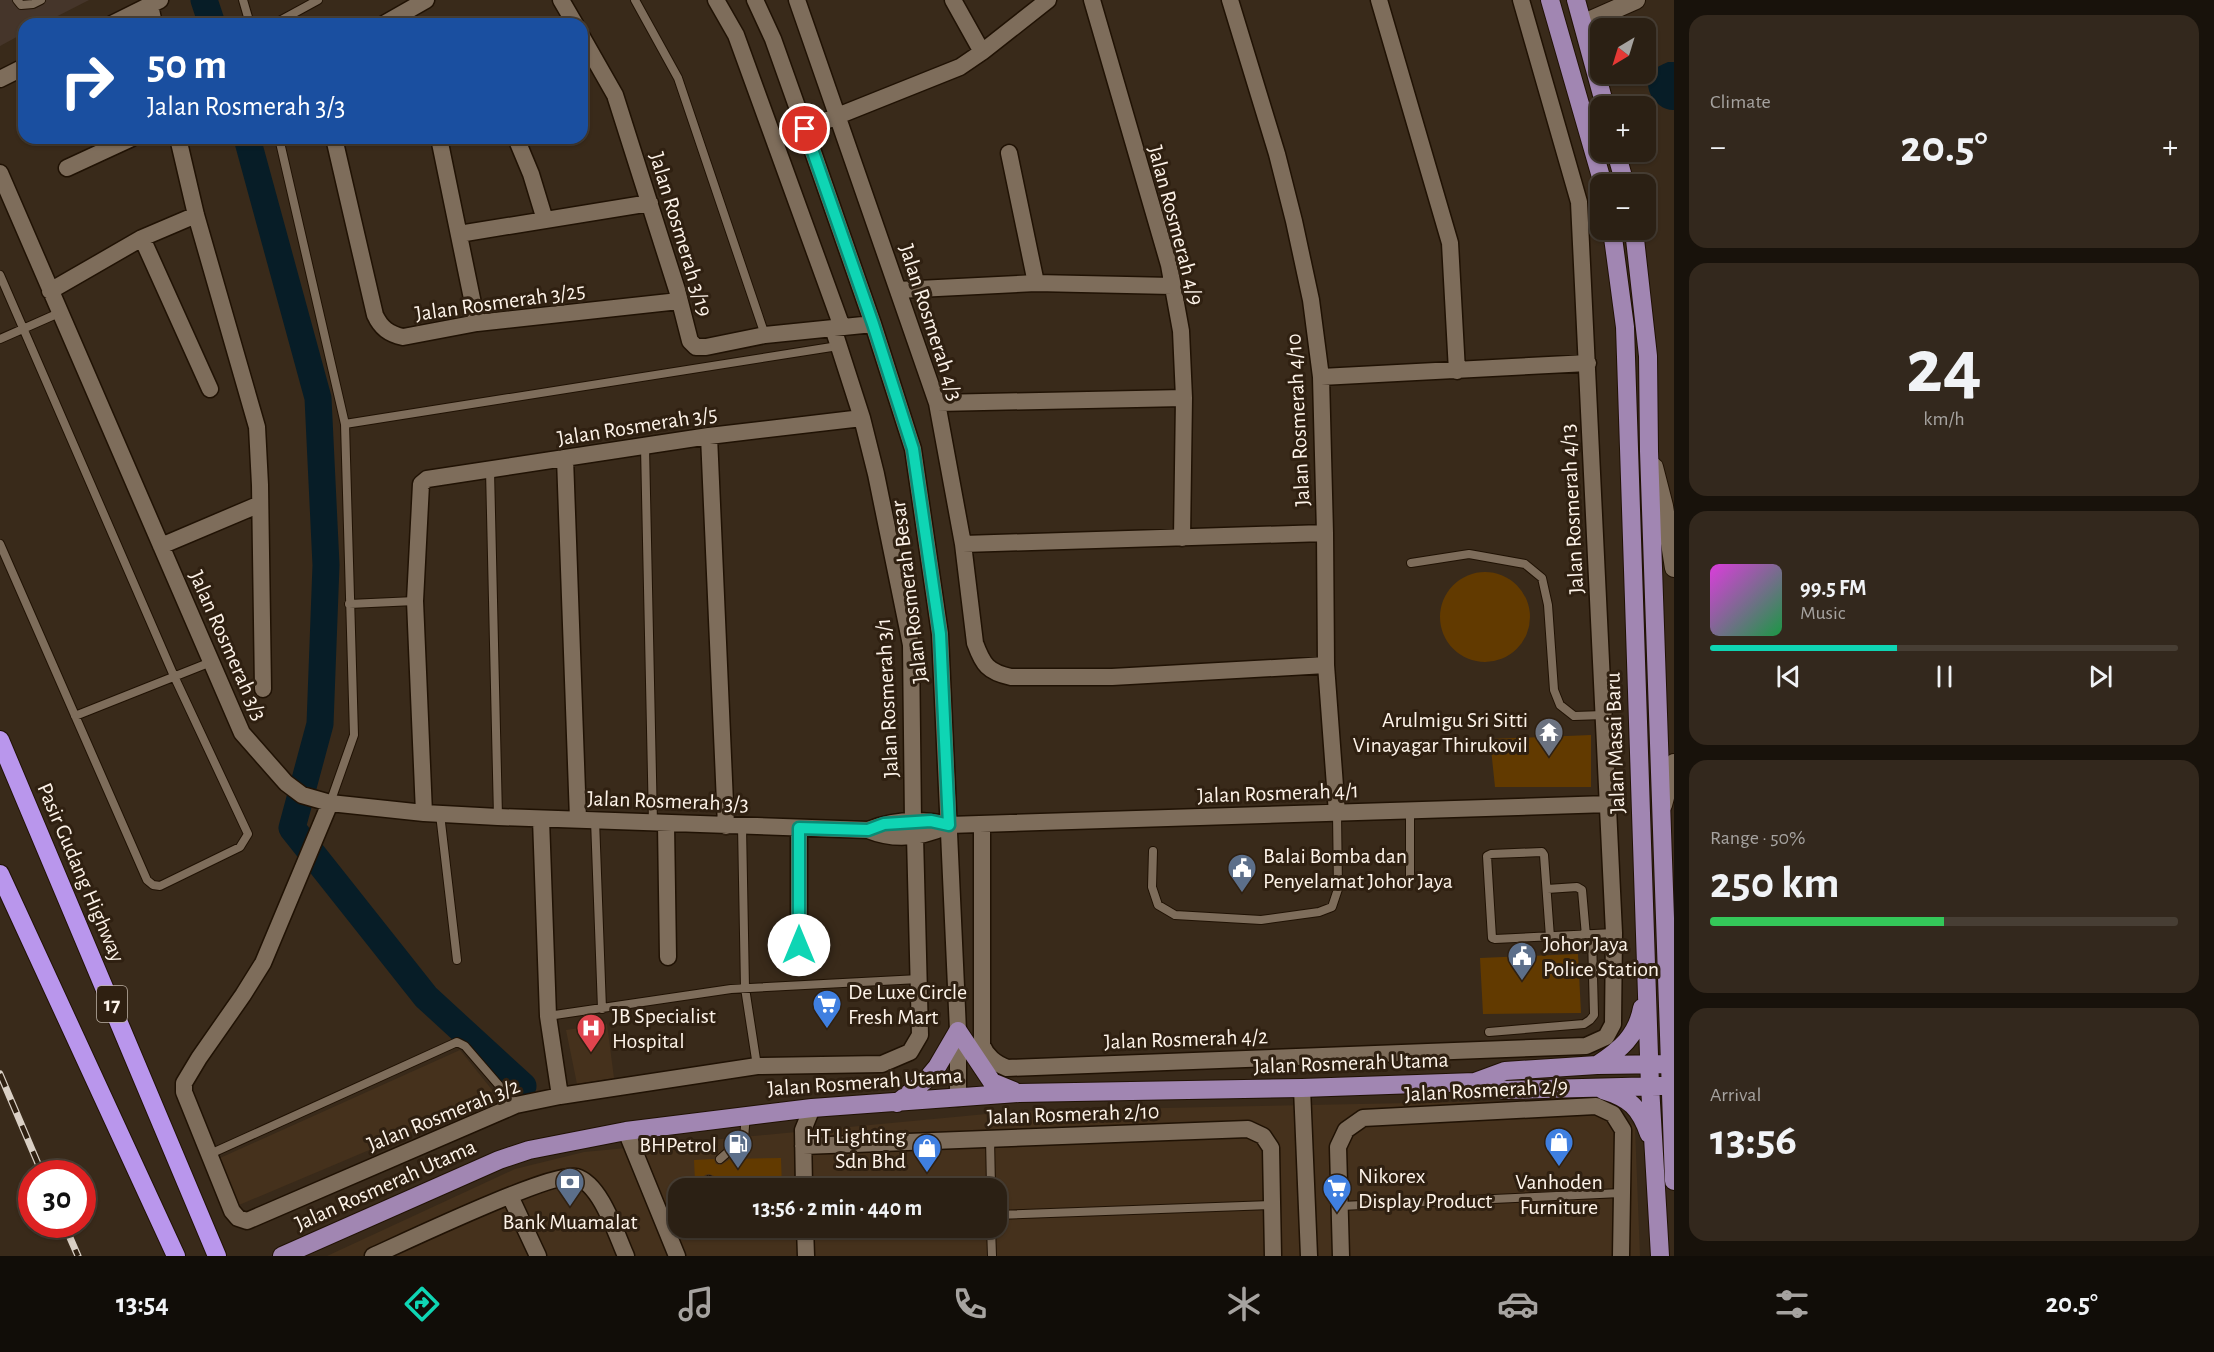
<!DOCTYPE html>
<html lang="en">
<head>
<meta charset="utf-8">
<style>
  body { margin:0; font-family:"Alegreya Sans",sans-serif; background:#33281d; color:#f1f3f6; height:100vh; display:flex; flex-direction:column; font-size:22px; white-space:nowrap }
  * { box-sizing:border-box; margin:0 }
  p { font-size:20px; color:#a6a3a0 }
  .icon { flex:none; width:33px; height:33px; fill:none; stroke:currentColor; stroke-width:2; stroke-linecap:round; stroke-linejoin:round }
  .map { position:relative; flex:1; overflow:hidden }
  .drawer { display:flex; flex-direction:column; gap:15px; padding:15px; background:#18120b; width:540px }
  .drawer>* { flex:none }
  .banner { position:absolute; left:18px; top:18px; width:570px; height:126px; border-radius:18px; box-shadow:0 2px 4px #0004,0 0 0 2px #473e34; background:#1a4fa0; color:#fff; overflow:hidden }
  .needle { width:39px; rotate:218deg }
  .tools { position:absolute; left:1590px; top:18px; display:grid; gap:12px }
  .tools a { display:grid; place-items:center; width:66px; height:66px; border-radius:12px; background:#2b2014; box-shadow:0 2px 4px #0004,0 0 0 2px #473e34; font-size:30px }
  .speed { position:absolute; left:18px; top:1160px; display:flex; gap:12px; font-size:30px; font-weight:700; text-align:center }
  .speed>* { display:grid; place-content:center; width:78px; height:78px; border-radius:50%; background:#2b2014; box-shadow:0 2px 4px #0004,0 0 0 2px #473e34; line-height:1 }
  .speed .limit { border:9px solid #d22; background:#fff; color:#111 }
  .pin { position:absolute; display:grid; place-items:center; width:51px; height:51px; color:#fff; margin:-26px; border:3px solid #fff; border-radius:50%; box-shadow:0 2px 6px #0007 }
  .me { position:absolute; width:66px; margin:-33px; rotate:0deg; stroke-linejoin:round; filter:drop-shadow(0 0 4px #0008) }
  .turn { display:flex; align-items:center; gap:21px; height:126px; padding:0 30px; font-size:27px }
  .turn .icon { width:78px; height:78px; stroke-width:2.5 }
  .turn b { display:block; font-size:42px; line-height:51px }
  .big { font-size:45px; font-weight:700; line-height:1.1 }
  .drawer .tile { flex:1; display:flex; flex-direction:column; justify-content:center; gap:9px; min-width:0; padding:0 21px; border-radius:18px; background:#33281d }
  .drawer .dial { align-items:center; gap:0 }
  .dial b { font-size:78px; line-height:1 }
  .song { display:flex; align-items:center; gap:18px }
  .cover { width:72px; height:72px; border-radius:9px; background:linear-gradient(135deg,hsl(300 70% 55%),hsl(140 70% 35%)) }
  .played { height:6px; border-radius:3px; background:linear-gradient(90deg,#0fd5b4 40%,#473e34 40%) }
  .keys { display:flex; justify-content:space-around; direction:ltr }
  .heat { display:flex; justify-content:space-between; align-items:center; font-size:33px; direction:ltr }
  .charge { height:9px; border-radius:4px; background:linear-gradient(90deg,#34c759 50%,#473e34 0) }
  .trip { position:absolute; left:668px; top:1178px; width:339px; height:60px; border-radius:18px; background:#2b2014; box-shadow:0 2px 4px #0004,0 0 0 2px #473e34; font-weight:700; line-height:60px; text-align:center }
  .menu { display:flex; height:96px; justify-content:space-around; align-items:center; background:#110d08; color:#a6a3a0 }
  .menu .icon { width:42px; height:42px }
  .menu .on { color:#0fd5b4 }
  .menu b { font-size:27px; color:#f1f3f6 }
  main { display:flex; flex:1; min-height:0 }
  .map>svg:first-child { display:block }
</style>
</head>
<body>
<main>
<div class="map">
<svg width="1674" height="1256" viewBox="0 0 1674 1256">
  <rect width="100%" height="100%" fill="#392a1a"/>
  <path fill="#45311c" fill-rule="evenodd" d="M607,1024L614,1078L577,1084L566,1030Z
    M460,1050L497,1096L239,1205L220,1158Z
    M1606,1099L1635,1127L1640,1256H327L515,1169L584,1152L1018,1111ZM678,1188H996V1227H678Z"/>
  <path fill="#45352a" d="M0,0H89L42,24H24V33L0,46Z"/>
  <path fill="#071d27" d="M1668,62H1674V110C1655,111 1638,83 1655,69C1658,66 1664,64 1668,62Z"/>
  <g fill="none" stroke-linecap="round" stroke-linejoin="round">
    <path stroke="#071d27" stroke-width="27" d="M204,0L212,24
      M247,138L318,398L326,565L320,724L292,828L426,997L523,1086"/>
  </g>
  <path fill="#623a00" d="M1440 617a45 45 0 1 1 90 0a45 45 0 1 1-90 0Z
    M1591,735V787H1495L1490,739Z
    M1578,954L1581,1013L1483,1014L1480,958Z
    M781,1158L782,1188H750V1179L715,1180L714,1176L709,1174L705,1175L702,1180L695,1181L694,1160L714,1159L716,1164L721,1165L730,1159Z"/>
  <g fill="none" stroke-linecap="round" stroke-linejoin="round">
    <g stroke="#201204" stroke-width="10">
      <path id="lane" d="M17,0L21,5L33,4L41,0
        M243,0L250,24
        M635,0L678,78L765,335
        M274,24L318,0
        M279,138L345,424L354,735L330,803
        M0,275L174,676L248,834L240,847L160,886L153,885L147,880L0,544
        M0,339L59,313
        M345,424L838,346
        M645,447L653,823
        M490,470L498,817
        M1411,563L1469,554L1525,564L1542,578L1548,605L1554,690L1560,705L1574,716L1604,715
        M349,604L415,601
        M75,716L211,662
        M1410,810V877
        M440,814L457,960
        M595,820L602,1009
        M742,826L745,988L757,1066
        M1153,851L1152,887L1158,905L1175,915L1261,920L1319,912L1332,907L1338,889L1337,813
        M1547,889L1577,887L1582,890L1586,936
        M1550,937L1544,855L1542,852L1491,854L1487,856L1492,938L1495,939L1614,933
        M548,1016L731,989L919,979
        M1489,1032L1584,1024L1590,1020L1594,1015L1592,936
        M990,1138L991,1188
        M210,1154L457,1042L465,1046L516,1105
        M720,1159L744,1138L746,1115
        M705,1188L709,1180
        M1341,1206L1621,1193
        M996,1215L1271,1205
        M991,1227L992,1256"/>
    </g>
    <g stroke="#201204" stroke-width="19">
      <path id="street" d="M561,0L575,24
        M716,0L736,35L842,327
        M755,0L773,39L805,129L873,324L913,449L940,634L958,1031V1098
        M797,0L937,403L963,544L975,643C983,665 988,672 1011,677H1112L1326,665
        M953,0L982,52
        M1092,0L1169,265L1181,331L1184,398L1182,538
        M1230,0L1277,154L1294,221L1311,300L1321,377L1325,533L1326,665L1337,813
        M1379,0L1450,243L1457,371
        M150,5L154,24
        M112,24L160,0
        M384,24L426,0
        M582,37L615,95L677,290L690,341L696,347H706L765,335L873,324
        M0,79L24,67
        M805,129L960,67L982,52L1048,0
        M178,138L196,215L257,427L260,485L263,689
        M334,138L375,315C381,328 389,334 403,337L477,323L679,301
        M439,138L477,323
        M516,138L531,174L545,220
        M1009,153L1036,283
        M67,168L132,138
        M0,173L242,733L286,783L302,795L330,803L424,813L498,817L868,830C895,841 922,838 949,825
        M459,234L650,203
        M142,238L210,389
        M898,290L1036,283L1172,286
        M50,291L142,238L196,215
        M833,328L862,418L876,474L911,645L913,822
        M1321,377L1588,363
        M937,403L1184,398
        M709,436L726,826
        M565,458L578,819
        M963,544L1325,533
        M161,546L260,504
        M330,803L263,963L243,995L199,1058L184,1083V1092L232,1211L238,1218L247,1221L516,1105L560,1096L757,1066L882,1064L910,1052L920,1035L915,836
        M424,813L415,601L421,484L427,479L709,436L862,418
        M541,819L548,1016L560,1096
        M666,824L668,957
        M982,824V1045C987,1057 995,1063 1007,1068L1586,1046L1606,1037L1613,1024L1614,933L1579,202L1521,0
        M799,828V945
        M868,830C893,820 922,819 949,825L1609,804
        M1302,1088L1309,1256
        M626,1131L677,1256
        M803,1146L1248,1129L1263,1136L1271,1148L1273,1256
        M804,1188L803,1130L812,1108
        M510,1196L538,1256
        M805,1227L806,1256
        M373,1256C402,1243 555,1170 576,1177C601,1184 616,1234 626,1256
        M1341,1256L1338,1147L1346,1130L1363,1118L1596,1106L1613,1114L1623,1130L1621,1256"/>
    </g>
    <g stroke="#201204" stroke-width="20">
      <path id="secondary" d="M1584,23L1636,0
        M1654,467L1664,506L1674,568
        M1663,805L1674,763"/>
    </g>
    <g stroke="#201204" stroke-width="20">
      <path id="primary" d="M1550,0L1603,184
        M1576,0L1605,106
        M1616,152L1625,184
        M1612,230L1625,327L1650,1086L1660,1256
        M1634,230L1648,356L1649,451L1674,1181
        M1597,1065C1620,1050 1637,1036 1642,1008
        M1475,1082L1504,1090L1661,1086
        M1603,1090C1630,1098 1640,1108 1649,1134
        M897,1103L927,1079L937,1067L958,1031L992,1082L1014,1091
        M282,1256L499,1160L529,1150L626,1131L812,1108L1019,1093L1302,1088L1475,1082L1505,1071L1597,1065L1674,1064"/>
    </g>
    <g stroke="#201204" stroke-width="20">
      <path id="highway" d="M0,740L217,1256
        M0,874L176,1256"/>
    </g>
    <use href="#lane" stroke="#7e6d5b" stroke-width="8"/>
    <use href="#street" stroke="#7e6d5b" stroke-width="16"/>
    <use href="#secondary" stroke="#7e6d5b" stroke-width="18"/>
    <use href="#primary" stroke="#a186b2" stroke-width="18"/>
    <use href="#highway" stroke="#b996ec" stroke-width="18"/>
    <g stroke="#dad0c5" stroke-width="7">
      <path id="rail" d="M0,1074L42,1173
        M64,1224L78,1256"/>
    </g>
    <use href="#rail" stroke="#2f2011" stroke-width="4.5" stroke-dasharray="14" stroke-linecap="butt"/>
  </g>
  <g fill="none" stroke-linecap="round" stroke-linejoin="round">
    <g stroke="#0a8a75" stroke-width="15">
      <path id="route" d="M799,945V828L868,830L884,824L931,821L949,825L940,634L913,449L873,324L805,129"/>
    </g>
    <use href="#route" stroke="#0fd5b4" stroke-width="10"/>
  </g>
  <defs>
    <g id="temple-pin" transform="scale(1.5)"><path d="M0 17L-7.5 6A9.5 9.5 0 1 1 7.5 6Z" fill="#6b7280" stroke="#2f2011"/><path d="M0-6L5-2H3V0L6.5 2.5H4V6H1.5V3h-3V6H-4V2.5H-6.5L-3 0V-2H-5Z" fill="#fff"/></g>
    <g id="civic-pin" transform="scale(1.5)"><path d="M0 17L-7.5 6A9.5 9.5 0 1 1 7.5 6Z" fill="#5c6f8a" stroke="#2f2011"/><path d="M-.6-6.5H3V-4.5H.6V-3L4-1V1h2V6H-6V1h2V-1L-.6-3ZM-1.2 2.5V6h2.4V2.5Z" fill="#fff"/></g>
    <g id="supermarket-pin" transform="scale(1.5)"><path d="M0 17L-7.5 6A9.5 9.5 0 1 1 7.5 6Z" fill="#3f7fe0" stroke="#2f2011"/><path d="M-6-5.5h2.5l.6 2H6L4.5 2H-2.5L-4.4-4H-6ZM-1.5 3.2a1.3 1.3 0 1 0 .1 0ZM3 3.2a1.3 1.3 0 1 0 .1 0Z" fill="#fff"/></g>
    <g id="hospital-pin" transform="scale(1.5)"><path d="M0 17L-7.5 6A9.5 9.5 0 1 1 7.5 6Z" fill="#e0444e" stroke="#2f2011"/><path d="M-5-5h3v3.5h4V-5h3V5h-3V1.5h-4V5h-3Z" fill="#fff"/></g>
    <g id="shop-pin" transform="scale(1.5)"><path d="M0 17L-7.5 6A9.5 9.5 0 1 1 7.5 6Z" fill="#3f7fe0" stroke="#2f2011"/><path d="M-5-2.5h2.3a2.7 3.5 0 0 1 5.4 0H5L5.5 6h-11ZM-1.5-2.5h3a1.5 2.3 0 0 0-3 0Z" fill="#fff"/></g>
    <g id="fuel-pin" transform="scale(1.5)"><path d="M0 17L-7.5 6A9.5 9.5 0 1 1 7.5 6Z" fill="#5c6f8a" stroke="#2f2011"/><path d="M-5.5-6h7V0h2V4h1.3V-2.5L3-4.5l.8-.8L6-3V5H2.5V1h-1V6h-7ZM-4.2-4.7v3.2H.2V-4.7Z" fill="#fff"/></g>
    <g id="bank-pin" transform="scale(1.5)"><path d="M0 17L-7.5 6A9.5 9.5 0 1 1 7.5 6Z" fill="#5c6f8a" stroke="#2f2011"/><path d="M-6-4H6V4H-6ZM0-2.3a2.3 2.3 0 1 0 0 4.6a2.3 2.3 0 1 0 0-4.6Z" fill="#fff"/></g>
  </defs>
  <g fill-rule="evenodd">
    <use href="#temple-pin" x="1549" y="732"/>
    <use href="#civic-pin" x="1242" y="868"/>
    <use href="#civic-pin" x="1522" y="956"/>
    <use href="#supermarket-pin" x="827" y="1004"/>
    <use href="#hospital-pin" x="591" y="1028"/>
    <use href="#shop-pin" x="1559" y="1142"/>
    <use href="#fuel-pin" x="738" y="1144"/>
    <use href="#shop-pin" x="927" y="1148"/>
    <use href="#bank-pin" x="570" y="1182"/>
    <use href="#supermarket-pin" x="1337" y="1188"/>
  </g>
  <g text-anchor="middle" stroke-width="6" stroke-linejoin="round" paint-order="stroke">
    <rect fill="#2f2011" stroke="#bfb4a8" stroke-width="1.5" x="97" y="986" width="30" height="36" rx="4.5"/>
    <g font-size="21" font-weight="bold" fill="#fdf3e9">
      <text x="112" y="1011">17</text>
    </g>
    <g font-size="22" fill="#fdf3e9" stroke="#2f2011">
      <text transform="translate(1177 225) rotate(75)" y="8">Jalan Rosmerah 4/9</text>
      <text transform="translate(682 234) rotate(73)" y="8">Jalan Rosmerah 3/19</text>
      <text transform="translate(500 301) rotate(-8)" y="8">Jalan Rosmerah 3/25</text>
      <text transform="translate(932 322) rotate(72)" y="8">Jalan Rosmerah 4/3</text>
      <text transform="translate(1297 420) rotate(-93)" y="8">Jalan Rosmerah 4/10</text>
      <text transform="translate(637 425) rotate(-9)" y="8">Jalan Rosmerah 3/5</text>
      <text transform="translate(1571 509) rotate(-93)" y="8">Jalan Rosmerah 4/13</text>
      <text transform="translate(908 592) rotate(-97)" y="8">Jalan Rosmerah Besar</text>
      <text transform="translate(229 645) rotate(66)" y="8">Jalan Rosmerah 3/3</text>
      <text transform="translate(886 698) rotate(-93)" y="8">Jalan Rosmerah 3/1</text>
      <text transform="translate(1614 743) rotate(-92)" y="8">Jalan Masai Baru</text>
      <text transform="translate(1278 792) rotate(-2)" y="8">Jalan Rosmerah 4/1</text>
      <text transform="translate(668 800) rotate(2)" y="8">Jalan Rosmerah 3/3</text>
      <text transform="translate(82 872) rotate(67)" y="8">Pasir Gudang Highway</text>
      <text transform="translate(1186 1038) rotate(-2)" y="8">Jalan Rosmerah 4/2</text>
      <text transform="translate(1351 1062) rotate(-2)" y="8">Jalan Rosmerah Utama</text>
      <text transform="translate(865 1081) rotate(-4)" y="8">Jalan Rosmerah Utama</text>
      <text transform="translate(1486 1089) rotate(-3)" y="8">Jalan Rosmerah 2/9</text>
      <text transform="translate(1073 1113) rotate(-2)" y="8">Jalan Rosmerah 2/10</text>
      <text transform="translate(443 1114) rotate(-22)" y="8">Jalan Rosmerah 3/2</text>
      <text transform="translate(385 1184) rotate(-24)" y="8">Jalan Rosmerah Utama</text>
    </g>
    <g font-size="22" fill="#fdf3e9" stroke="#2f2011" text-anchor="start">
      <text x="1528" y="727" text-anchor="end">Arulmigu Sri Sitti<tspan x="1528" dy="25">Vinayagar Thirukovil</tspan></text>
      <text x="1263" y="863">Balai Bomba dan<tspan x="1263" dy="25">Penyelamat Johor Jaya</tspan></text>
      <text x="1543" y="951">Johor Jaya<tspan x="1543" dy="25">Police Station</tspan></text>
      <text x="848" y="999">De Luxe Circle<tspan x="848" dy="25">Fresh Mart</tspan></text>
      <text x="612" y="1023">JB Specialist<tspan x="612" dy="25">Hospital</tspan></text>
      <text x="906" y="1143" text-anchor="end">HT Lighting<tspan x="906" dy="25">Sdn Bhd</tspan></text>
      <text x="717" y="1152" text-anchor="end">BHPetrol</text>
      <text x="1358" y="1183">Nikorex<tspan x="1358" dy="25">Display Product</tspan></text>
      <text x="1559" y="1189" text-anchor="middle">Vanhoden<tspan x="1559" dy="25">Furniture</tspan></text>
      <text x="570" y="1229" text-anchor="middle">Bank Muamalat</text>
    </g>
  </g>
</svg>
<div class="tools">
<a><svg class="needle" viewBox="-14 -14 28 28"><path d="M0-13l5 13h-10z" fill="#e53935"/><path d="M0 13l5-13h-10z" fill="#a6a3a0"/></svg></a>
<a>+</a>
<a>−</a>
</div>
<div class="speed"><div class="limit">30</div></div>
<div class="pin" style="left:805px;top:129px;background:#d93025"><svg class="icon" aria-label="arrive" viewBox="0 0 24 24"><path d="M6 21V4h12l-3 4 3 4H6"/></svg></div>
<svg class="me" style="left:799px;top:945px" viewBox="-20 -20 40 40"><circle r="19" fill="#fff"/><path d="M0-13L10 11 0 6-10 11z" fill="#0fd5b4"/></svg>
<div class="trip">13:56 · 2 min · 440 m</div>
<div class="banner">
<div class="turn"><svg class="icon" aria-label="right" viewBox="0 0 24 24"><path d="M7 20v-9h11M14 6l5 5-5 5"/></svg><div><b>50 m</b>Jalan Rosmerah 3/3</div></div>
</div>
</div>
<section class="drawer">
<div class="tile"><p>Climate</p>
<div class="heat"><a>−</a><b class="big">20.5°</b><a>+</a></div>
</div>
<div class="tile dial"><b>24</b><p>km/h</p></div>
<div class="tile">
<div class="song"><i class="cover"></i><div><b>99.5 FM</b><p>Music</p></div></div>
<div class="played"></div>
<div class="keys"><svg class="icon" aria-label="previous" viewBox="0 0 24 24"><path d="M18 5L8 12l10 7zM5 5v14"/></svg><svg class="icon" aria-label="pause" viewBox="0 0 24 24"><path d="M8 5v14M16 5v14"/></svg><svg class="icon" aria-label="next" viewBox="0 0 24 24"><path d="M6 5l10 7-10 7zM19 5v14"/></svg></div>
</div>
<div class="tile"><p>Range · 50%</p><b class="big">250 km</b><div class="charge"></div></div>
<div class="tile"><p>Arrival</p><b class="big">13:56</b></div>
</section>
</main>
<nav class="menu">
<b>13:54</b>
<svg class="icon on" aria-label="directions" viewBox="0 0 24 24"><path d="M12 3l9 9-9 9-9-9zM9 14v-3h6M13 9l2 2-2 2"/></svg>
<svg class="icon" aria-label="music" viewBox="0 0 24 24"><path d="M9 18V5l10-2v13"/><circle cx="6" cy="18" r="3"/><circle cx="16" cy="16" r="3"/></svg>
<svg class="icon" aria-label="phone" viewBox="0 0 24 24"><path d="M5 4h4l2 5-3 2q2 4 5 5l2-3 5 2v4C11 20 4 13 5 4z"/></svg>
<svg class="icon" aria-label="climate" viewBox="0 0 24 24"><path d="M12 3v18M4 7l16 10M4 17L20 7"/></svg>
<svg class="icon" aria-label="car" viewBox="0 0 24 24"><path d="M5 17H2v-5l4-1 3-4h7l3 4 3 1v5h-3M9 17h6M6 11h13"/><circle cx="7" cy="17" r="2"/><circle cx="17" cy="17" r="2"/></svg>
<svg class="icon" aria-label="filters" viewBox="0 0 24 24"><path d="M4 7h16M4 17h16"/><circle cx="9" cy="7" r="2"/><circle cx="15" cy="17" r="2"/></svg>
<b>20.5°</b>
</nav>
</body>
</html>
